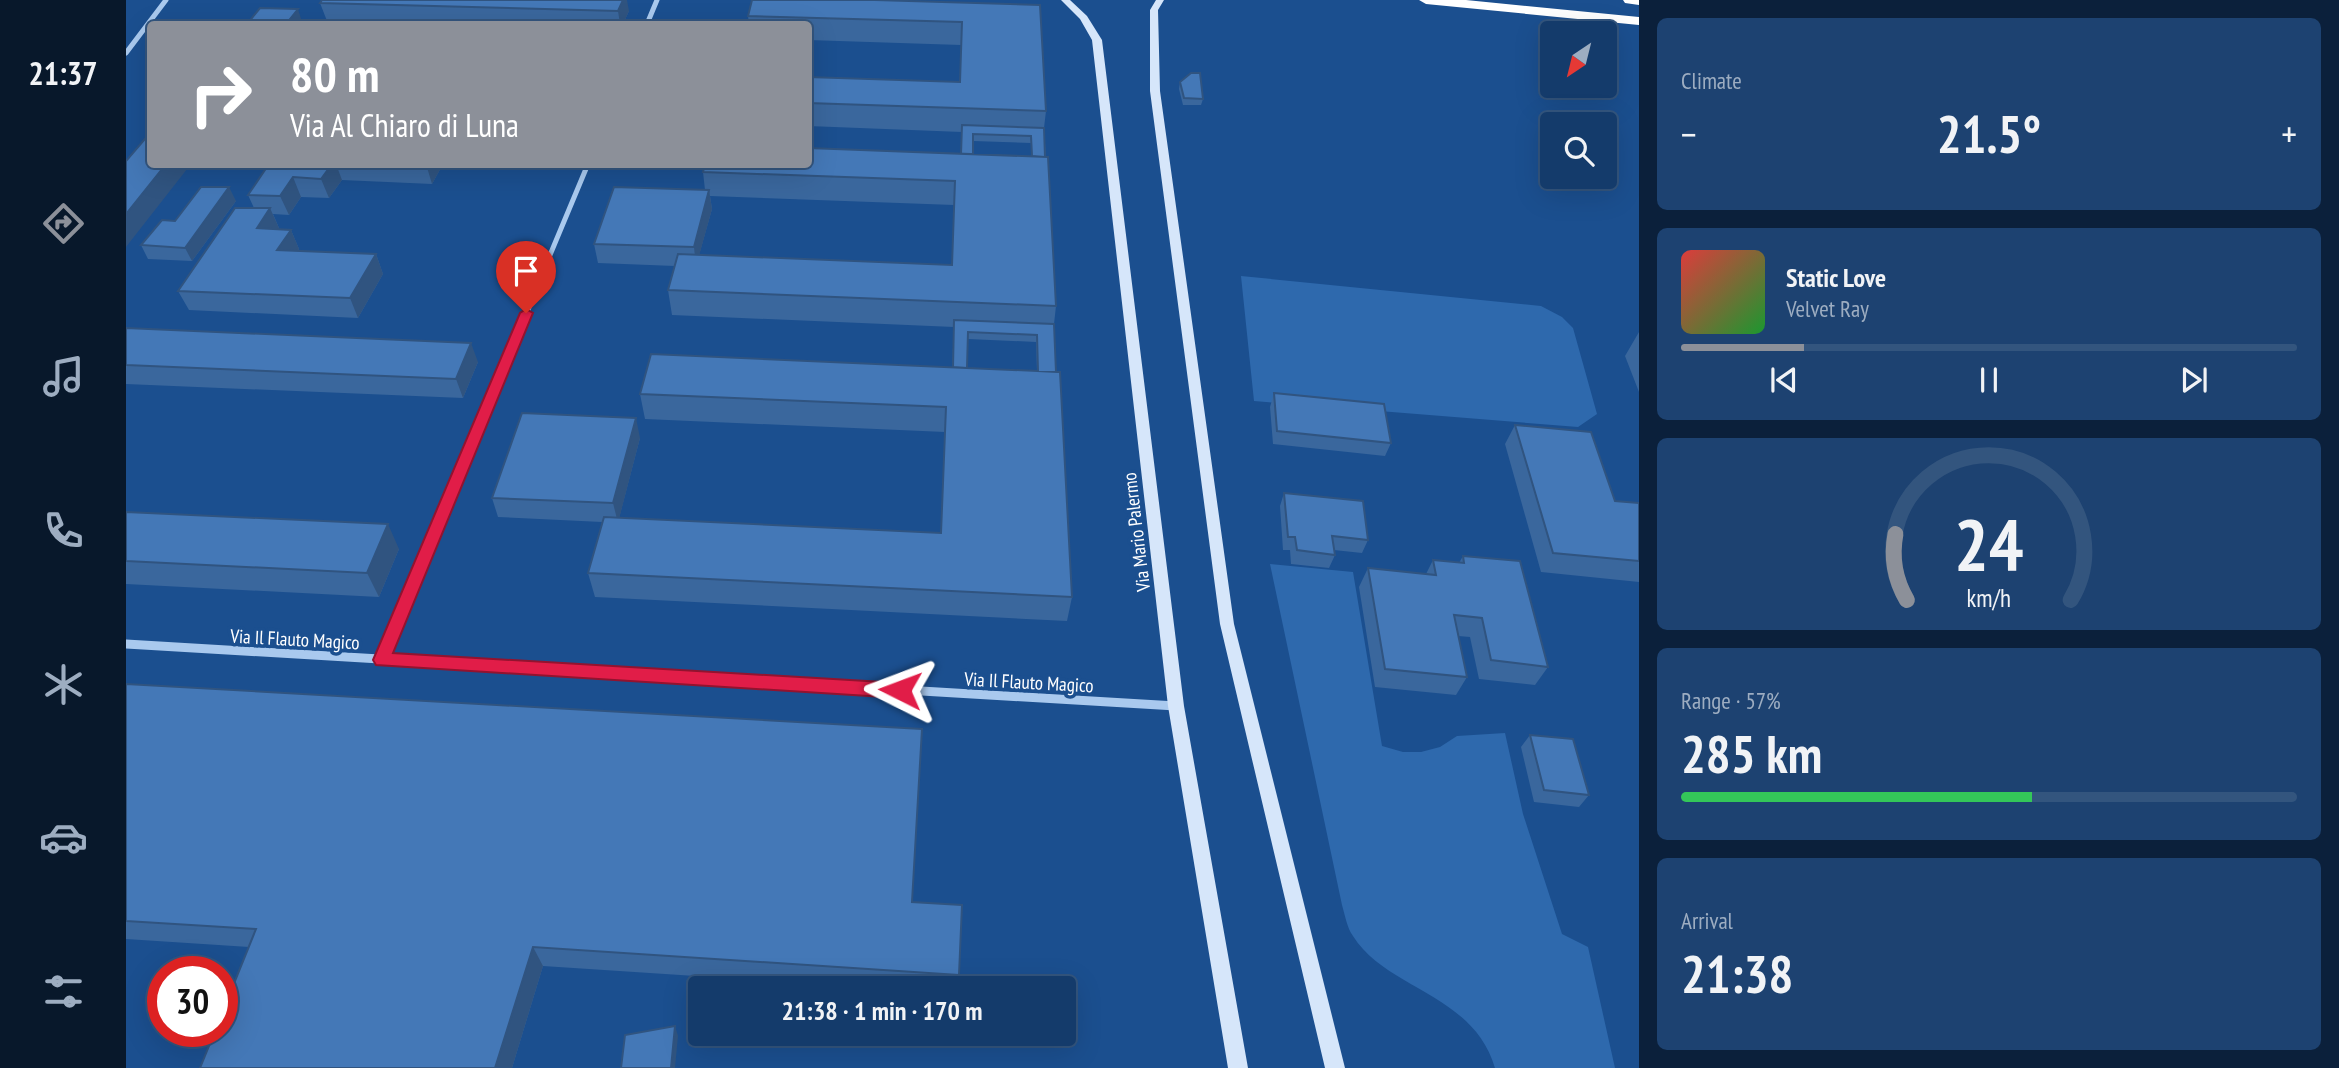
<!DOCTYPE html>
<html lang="en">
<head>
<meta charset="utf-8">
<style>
  body { margin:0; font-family:"PT Sans Narrow",sans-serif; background:#1d4271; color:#f1f3f6; height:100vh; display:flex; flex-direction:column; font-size:26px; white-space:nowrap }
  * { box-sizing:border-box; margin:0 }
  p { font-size:23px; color:#9dadc1 }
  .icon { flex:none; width:38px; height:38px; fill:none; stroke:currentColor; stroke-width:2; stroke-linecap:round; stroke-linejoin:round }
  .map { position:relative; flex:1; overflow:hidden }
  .details { display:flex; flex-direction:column; gap:18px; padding:18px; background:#0b203b; width:700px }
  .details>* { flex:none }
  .top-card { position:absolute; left:21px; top:21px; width:665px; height:147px; border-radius:7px; box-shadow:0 7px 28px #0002,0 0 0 2px #33557e; background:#8c9099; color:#fff; overflow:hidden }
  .needle { width:46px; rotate:215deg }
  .fabs { position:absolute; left:1414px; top:21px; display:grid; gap:14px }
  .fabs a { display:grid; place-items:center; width:77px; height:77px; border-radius:7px; background:#143b6b; box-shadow:0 7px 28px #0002,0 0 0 2px #33557e; font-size:35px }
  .speed { position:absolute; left:21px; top:956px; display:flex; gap:14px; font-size:35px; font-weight:700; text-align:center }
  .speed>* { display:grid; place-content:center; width:91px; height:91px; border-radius:50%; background:#143b6b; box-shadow:0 7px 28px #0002,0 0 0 2px #33557e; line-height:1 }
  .speed .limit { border:10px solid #d22; background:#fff; color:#111 }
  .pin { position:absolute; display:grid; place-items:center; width:60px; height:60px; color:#fff; margin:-72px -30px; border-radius:50% 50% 50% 0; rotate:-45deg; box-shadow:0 0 7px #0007 }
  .pin .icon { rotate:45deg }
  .me { position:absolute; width:77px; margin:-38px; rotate:273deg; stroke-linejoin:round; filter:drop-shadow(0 0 5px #0008) }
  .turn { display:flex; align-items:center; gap:24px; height:147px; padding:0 28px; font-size:32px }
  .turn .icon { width:91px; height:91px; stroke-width:2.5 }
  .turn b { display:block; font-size:49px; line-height:60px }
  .big { font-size:52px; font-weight:700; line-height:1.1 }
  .details .tile { flex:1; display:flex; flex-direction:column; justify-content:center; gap:10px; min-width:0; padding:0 24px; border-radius:10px; background:#1d4271 }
  .details .dial { align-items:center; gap:0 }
  .dial svg { height:182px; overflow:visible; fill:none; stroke:#33557e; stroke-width:7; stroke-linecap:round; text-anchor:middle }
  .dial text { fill:#f1f3f6; stroke:none }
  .song { display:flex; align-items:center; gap:21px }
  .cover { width:84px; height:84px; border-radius:10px; background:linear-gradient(135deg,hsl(0 70% 55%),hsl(130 70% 35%)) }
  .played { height:7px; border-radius:4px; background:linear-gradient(90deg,#8c9099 20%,#33557e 20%) }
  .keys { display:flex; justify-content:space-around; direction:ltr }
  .heat { display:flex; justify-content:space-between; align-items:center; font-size:38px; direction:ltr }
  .charge { height:10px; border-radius:5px; background:linear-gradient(90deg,#34c759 57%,#33557e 0) }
  .trip { position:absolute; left:562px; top:976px; width:388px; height:70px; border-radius:7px; background:#143b6b; box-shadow:0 7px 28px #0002,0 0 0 2px #33557e; font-weight:700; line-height:70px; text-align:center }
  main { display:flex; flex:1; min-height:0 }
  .menu { display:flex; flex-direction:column; width:126px; justify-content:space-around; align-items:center; background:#08182b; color:#9dadc1 }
  .menu .icon { width:49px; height:49px }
  .menu .selected { color:#8c9099 }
  .menu b { font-size:32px; color:#f1f3f6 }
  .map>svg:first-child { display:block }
</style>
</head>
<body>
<main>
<nav class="menu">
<b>21:37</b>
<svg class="icon selected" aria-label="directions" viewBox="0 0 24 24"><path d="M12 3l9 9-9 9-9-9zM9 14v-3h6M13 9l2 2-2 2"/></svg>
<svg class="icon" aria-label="music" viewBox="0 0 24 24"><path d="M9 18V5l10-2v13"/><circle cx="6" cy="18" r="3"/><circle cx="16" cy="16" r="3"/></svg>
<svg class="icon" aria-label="phone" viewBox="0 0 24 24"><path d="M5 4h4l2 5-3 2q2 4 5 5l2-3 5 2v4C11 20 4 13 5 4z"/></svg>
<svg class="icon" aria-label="climate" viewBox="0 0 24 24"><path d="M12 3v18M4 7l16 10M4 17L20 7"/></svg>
<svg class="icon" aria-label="car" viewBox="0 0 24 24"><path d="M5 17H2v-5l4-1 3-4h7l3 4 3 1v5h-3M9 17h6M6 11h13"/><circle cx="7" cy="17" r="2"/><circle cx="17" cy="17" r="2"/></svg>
<svg class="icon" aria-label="filters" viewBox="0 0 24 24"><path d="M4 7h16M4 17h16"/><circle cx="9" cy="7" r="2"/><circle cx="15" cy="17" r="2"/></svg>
</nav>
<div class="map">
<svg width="1513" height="1068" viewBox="0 0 1513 1068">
  <rect width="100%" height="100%" fill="#1b4f8f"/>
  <path fill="#2e69ad" d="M1115,276L1415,306L1436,317L1447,328L1471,414L1452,427L1128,401Z
    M1144,564L1227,572L1256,746L1277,752H1295L1314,747L1331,736L1379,733L1397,814L1436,934L1462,947L1489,1068H1369C1347,993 1261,990 1227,936C1221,928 1219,915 1216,905Z"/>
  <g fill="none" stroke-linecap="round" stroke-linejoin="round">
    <path stroke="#a9c9ee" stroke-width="5" d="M521,24L531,0
      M0,53L40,0
      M419,267L462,164"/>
    <path stroke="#a9c9ee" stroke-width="6" d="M275,615L420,265"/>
    <path stroke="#a9c9ee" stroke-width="9" d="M0,644L1050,706
      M256,660L276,613"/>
    <path fill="#d6e6fa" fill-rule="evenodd" d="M935,0H944L961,16L976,40L1058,706L1122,1068H1102L1042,706L966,40L954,19Z
      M1030,0H1038L1032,10L1034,91L1108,624L1219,1068H1199L1094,624L1024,91V10Z"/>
    <path fill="#fff" fill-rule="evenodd" d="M1293,0H1340L1513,17V25L1300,4Z
      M1497,0H1513V5L1499,3Z"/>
  </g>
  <path fill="#3a679d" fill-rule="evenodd" d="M194,3L503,11L497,24H327L201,21Z
    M914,5L920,111L918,128L930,306L928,324L930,372L946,597L941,621L469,597L462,573L476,522L372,517L366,498L514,438L493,518L815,533L819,432L519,419L514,394L826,367L828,327L546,315L542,290L549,266L472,263L468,244L579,190L577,172L835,154L836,132L682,126V77L834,82L835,45L682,40V24H623L622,16ZM847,141L905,143V156L847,154ZM584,196L828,205L826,265L573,255L586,209ZM842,339L910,342L911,371L841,368Z
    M1054,82L1077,99L1075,105H1057L1053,89Z
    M143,164H317L306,184L216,180L203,198L175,197L163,215L147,214L153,228L152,229L165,230L173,249L172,251L250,254L257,274L232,318L63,310L52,291L128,208L122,195Z
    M110,201L66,261L22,259L15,245L49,221Z
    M0,328L352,362L337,398L0,384Z
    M1513,332V392L1499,356Z
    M1148,393L1265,443L1259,456L1147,444L1144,407Z
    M1389,425L1489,501L1513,503V582L1415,572L1379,444Z
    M1158,493L1242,540L1236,553L1208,550L1209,555L1203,568L1165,564L1164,550H1157L1154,506Z
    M0,512L273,549L253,597L0,584Z
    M1337,556L1422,667L1409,685L1353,679L1344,637L1332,636L1341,677L1330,695L1249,687L1233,587L1242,568L1300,574L1307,560L1333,563Z
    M0,684L786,902L833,975L831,989H765L417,966L386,1068H74L123,947L0,939Z
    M1404,735L1463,795L1453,807L1408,802L1395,747Z"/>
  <path fill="#305480" d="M497,0H501L503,11L497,24H494L492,11Z
    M172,9L176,22L174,24H160Z
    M40,164H65L0,247V214Z
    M206,164H210L216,180L203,198L195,179Z
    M300,164H317L306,184Z
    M167,177L175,197L163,215L154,196Z
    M103,187L110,201L66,261L59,248Z
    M583,190L586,209L570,267L568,247Z
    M144,208L153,228L140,248L131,228Z
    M165,230L173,249L160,269L151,250Z
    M250,254L257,274L232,318L224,298Z
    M345,343L352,362L337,398L330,379Z
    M510,418L514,438L492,523L487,503Z
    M262,524L273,549L253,597L241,573Z
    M407,947L417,966L386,1068H369Z
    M549,1026L552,1036L549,1068H545Z"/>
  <path fill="#4478b7" stroke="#305480" stroke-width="2" d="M196,0H497L492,11L194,3Z
    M626,0H749L914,5L920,111L682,103V77L834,82L836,22L622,16Z
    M134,8L172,9L160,24H121Z
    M1065,73H1074L1077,99L1058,98L1054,82Z
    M836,125L918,128L919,157L906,156L905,136L847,134V154H835Z
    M24,133V164H40L0,214V161Z
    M682,148L922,157L930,306L542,290L552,254L826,265L829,181L577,172L579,164H682Z
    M143,164H206L195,179L167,177L154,196L122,195Z
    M75,187H103L59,248L15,245L36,220L49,221Z
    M488,187L583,190L568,247L468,244Z
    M109,208H144L131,228L165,230L151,250L250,254L224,298L52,291Z
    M828,320L928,324L930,372L912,371L911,335L842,332L841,368L827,367Z
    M0,328L345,343L330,379L0,365Z
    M525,354L934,372L946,597L462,573L478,517L815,533L820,407L514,394Z
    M1148,393L1258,404L1265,443L1151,431Z
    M396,413L510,418L487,503L366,498Z
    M1389,425L1465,432L1489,501L1513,503V561L1427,553Z
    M1158,493L1237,501L1242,540L1206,536L1209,555L1171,550L1169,537H1162Z
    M0,512L262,524L241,573L0,561Z
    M1337,556L1394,561L1422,667L1365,660L1356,618L1328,615L1341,677L1259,669L1242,568L1310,575L1307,560L1338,563Z
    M0,684L796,729L786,902L836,905L833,975L407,947L369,1068H74L89,1031H96V1013L130,929L0,921Z
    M1404,735L1447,739L1463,795L1418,790Z
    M549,1026L545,1068H495L499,1035Z"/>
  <path fill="#e11d48" stroke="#92132f" stroke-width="2" d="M400,309L407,313L267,653L774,683L782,690L780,695L774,698L250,665L247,660L394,313Z"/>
  <g text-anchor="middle" stroke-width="7" stroke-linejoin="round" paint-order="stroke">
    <g font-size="19" fill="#fff" stroke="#1b4f8f">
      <text transform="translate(1010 532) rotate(-97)" y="7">Via Mario Palermo</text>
      <text transform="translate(169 639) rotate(3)" y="7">Via Il Flauto Magico</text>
      <text transform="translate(903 682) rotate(3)" y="7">Via Il Flauto Magico</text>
    </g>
  </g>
</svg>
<div class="fabs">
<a><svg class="needle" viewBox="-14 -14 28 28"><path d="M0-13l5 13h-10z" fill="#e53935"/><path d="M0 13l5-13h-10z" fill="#9dadc1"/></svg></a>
<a><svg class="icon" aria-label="search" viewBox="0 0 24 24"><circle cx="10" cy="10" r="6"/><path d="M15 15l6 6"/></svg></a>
</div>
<div class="speed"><div class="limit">30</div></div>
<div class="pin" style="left:400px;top:313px;background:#d93025"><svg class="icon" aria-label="arrive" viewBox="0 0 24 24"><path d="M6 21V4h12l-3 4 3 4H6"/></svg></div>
<svg class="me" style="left:774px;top:690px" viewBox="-20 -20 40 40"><path d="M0-17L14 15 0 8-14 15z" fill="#e11d48" stroke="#fff" stroke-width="4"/></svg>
<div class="trip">21:38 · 1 min · 170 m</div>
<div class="top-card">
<div class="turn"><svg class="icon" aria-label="right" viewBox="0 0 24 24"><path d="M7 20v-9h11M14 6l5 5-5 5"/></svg><div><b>80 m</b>Via Al Chiaro di Luna</div></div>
</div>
</div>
<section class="details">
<div class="tile"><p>Climate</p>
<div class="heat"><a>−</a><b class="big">21.5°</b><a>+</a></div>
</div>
<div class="tile">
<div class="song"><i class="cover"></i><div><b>Static Love</b><p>Velvet Ray</p></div></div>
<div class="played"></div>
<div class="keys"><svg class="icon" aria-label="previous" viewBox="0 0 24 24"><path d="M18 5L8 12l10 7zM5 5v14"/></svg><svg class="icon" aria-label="pause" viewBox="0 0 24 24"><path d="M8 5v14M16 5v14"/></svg><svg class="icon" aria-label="next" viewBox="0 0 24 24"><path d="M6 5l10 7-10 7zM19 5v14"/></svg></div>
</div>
<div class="tile dial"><svg viewBox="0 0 100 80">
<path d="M14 69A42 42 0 1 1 86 69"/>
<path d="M14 69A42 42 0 0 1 9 40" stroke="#8c9099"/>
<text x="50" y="56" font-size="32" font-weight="700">24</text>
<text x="50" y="72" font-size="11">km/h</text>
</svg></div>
<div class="tile"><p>Range · 57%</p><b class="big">285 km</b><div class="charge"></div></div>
<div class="tile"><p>Arrival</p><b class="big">21:38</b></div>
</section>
</main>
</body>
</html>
